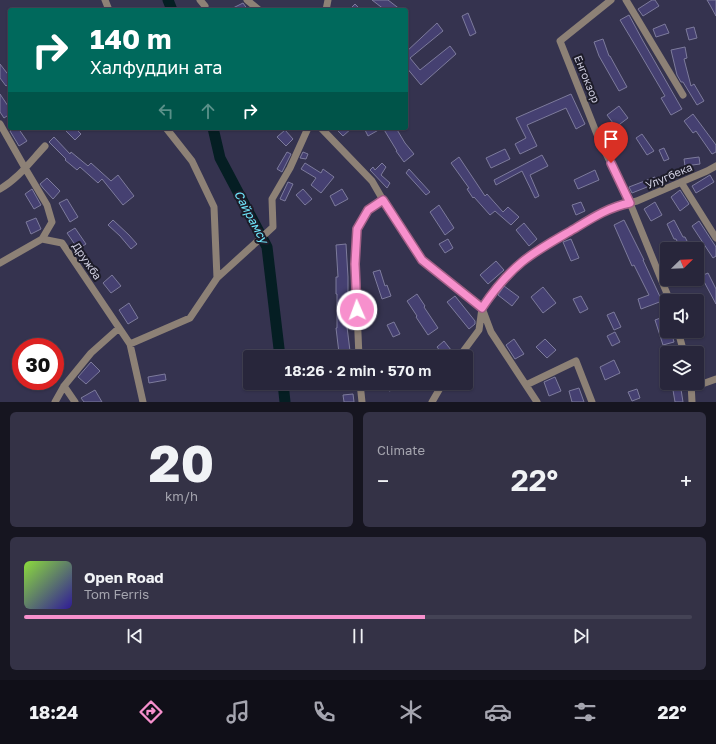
<!DOCTYPE html>
<html lang="en">
<head>
<meta charset="utf-8">
<style>
  body { margin:0; font-family:"Golos Text",sans-serif; background:#343246; color:#f1f3f6; height:100vh; display:flex; flex-direction:column; font-size:15px; white-space:nowrap }
  * { box-sizing:border-box; margin:0 }
  p { font-size:13px; color:#a5a5af }
  .icon { flex:none; width:22px; height:22px; fill:none; stroke:currentColor; stroke-width:2; stroke-linecap:round; stroke-linejoin:round }
  .map { position:relative; height:402px; overflow:hidden }
  .details { display:flex; flex-direction:column; gap:10px; padding:10px; background:#161520; flex:1 }
  .details>* { flex:none }
  .banner { position:absolute; left:8px; top:8px; width:400px; height:122px; border-radius:4px; box-shadow:0 1px 3px #0004,0 0 0 1px #444355; background:#00695c; color:#fff; overflow:hidden }
  .needle { width:26px; rotate:67deg }
  .fabs { position:absolute; left:660px; top:242px; display:grid; gap:8px }
  .fabs a { display:grid; place-items:center; width:44px; height:44px; border-radius:4px; background:#28263b; box-shadow:0 1px 3px #0004,0 0 0 1px #444355; font-size:20px }
  .speed { position:absolute; left:12px; top:338px; display:flex; gap:8px; font-size:20px; font-weight:700; text-align:center }
  .speed>* { display:grid; place-content:center; width:52px; height:52px; border-radius:50%; background:#28263b; box-shadow:0 1px 3px #0004,0 0 0 1px #444355; line-height:1 }
  .speed .limit { border:6px solid #d22; background:#fff; color:#111 }
  .pin { position:absolute; display:grid; place-items:center; width:34px; height:34px; color:#fff; margin:-41px -17px; border-radius:50% 50% 50% 0; rotate:-45deg; box-shadow:0 0 4px #0007 }
  .pin .icon { rotate:45deg }
  .me { position:absolute; width:44px; margin:-22px; rotate:358deg; stroke-linejoin:round; filter:drop-shadow(0 0 3px #0008) }
  .turn { display:flex; align-items:center; gap:14px; height:84px; padding:0 16px; font-size:18px }
  .turn .icon { width:52px; height:52px; stroke-width:2.5 }
  .turn b { display:block; font-size:28px; line-height:34px }
  .lanes { display:flex; align-items:center; height:38px; padding:0 16px; background:#0003; justify-content:center; gap:20px; direction:ltr }
  .lanes .off { opacity:.35 }
  .big { font-size:30px; font-weight:600; line-height:1.1 }
  .details .widget { flex:1; display:flex; flex-direction:column; justify-content:center; gap:6px; min-width:0; padding:0 14px; border-radius:6px; background:#343246 }
  .details .dial { align-items:center; gap:0 }
  .dial b { font-size:52px; line-height:1 }
  .song { display:flex; align-items:center; gap:12px }
  .cover { width:48px; height:48px; border-radius:6px; background:linear-gradient(135deg,hsl(90 70% 55%),hsl(250 70% 35%)) }
  .played { height:4px; border-radius:2px; background:linear-gradient(90deg,#f790cd 60%,#444355 60%) }
  .keys { display:flex; justify-content:space-around; direction:ltr }
  .heat { display:flex; justify-content:space-between; align-items:center; font-size:22px; direction:ltr }
  .details .tiles { flex:1; display:grid; gap:10px; grid-template-columns:1fr 1fr }
  .widget:last-child { grid-column:span 2 }
  .trip { position:absolute; left:243px; top:350px; width:230px; height:40px; border-radius:4px; background:#28263b; box-shadow:0 1px 3px #0004,0 0 0 1px #444355; font-weight:600; line-height:40px; text-align:center }
  .tab-bar { display:flex; height:64px; justify-content:space-around; align-items:center; background:#100f18; color:#a5a5af }
  .tab-bar .icon { width:28px; height:28px }
  .tab-bar .current { color:#f790cd }
  .tab-bar b { font-size:18px; color:#f1f3f6 }
  .map>svg:first-child { display:block }
</style>
</head>
<body>
<div class="map">
<svg width="716" height="402" viewBox="0 0 716 402">
  <rect width="100%" height="100%" fill="#35334f"/>
  <g fill="none" stroke-linecap="round" stroke-linejoin="round">
    <path stroke="#051e23" stroke-width="11" d="M168,0L172,10
      M213,128L220,158L267,247L280,357
      M283,383L285,402"/>
  </g>
  <path fill="#454071" stroke="#7d7b9c" d="M372,0H388L401,10H385Z
    M652,0H655L659,6L643,16L638,9Z
    M707,0H716V16L710,5Z
    M243,3L248,10H229Z
    M355,4L361,10H349Z
    M468,13L476,33L470,36L462,16Z
    M629,15L643,41L682,109L671,115L661,98L665,96L635,45L620,20Z
    M437,23L443,31L410,58L420,70L450,46L456,54L421,85L406,67V52Z
    M665,24L669,33L656,37L653,29Z
    M694,27L697,38L689,40L686,29Z
    M603,39L609,56H610L627,87L619,91L599,56L594,42Z
    M685,47L687,58L684,59L691,86L694,84L704,101L697,105L683,82H681L677,75L671,50Z
    M0,64L10,77V83L6,86L0,78Z
    M0,94L10,109V114L4,118L0,112Z
    M571,94L585,124L576,129L566,108L527,125L537,146L520,154L515,144L526,138L516,118Z
    M619,106L628,118L616,127L607,115Z
    M693,114L716,145V152L712,154L696,131L693,133L684,121Z
    M14,128H18L27,141L19,146L10,131Z
    M63,128H75L81,134L75,140Z
    M335,128H352L343,136Z
    M364,128H382L368,136Z
    M383,128H396L405,143L414,154L404,162L396,151H397Z
    M285,130L293,139L286,146L277,137Z
    M642,134L654,151L647,155L636,138Z
    M54,137L70,154L71,152L88,166L91,163L111,181L118,175L134,196L123,205L102,179L98,183L80,167L77,170L65,160L66,159L49,142Z
    M664,148L669,159L664,161L659,150Z
    M505,149L510,159L491,168L486,158Z
    M287,152L291,154L282,172L277,169Z
    M303,152L308,154L306,159L300,158Z
    M542,155L548,166L530,175L539,196L535,198L522,171L496,185L494,180Z
    M459,157L485,196L487,194L503,212L508,207L519,217L511,225L495,211L490,215L474,197L473,198L467,189L469,188L451,163Z
    M699,157L700,164L685,166L684,159Z
    M305,163L321,173L323,169L334,177L321,193L311,185L316,178L301,169Z
    M382,163L386,167L381,175L390,183L387,188L370,170L373,167L375,170Z
    M409,169L430,192L426,195L406,173Z
    M595,170L599,180L578,189L574,180Z
    M710,175L714,182L696,193L692,186Z
    M655,177L657,183L632,193L629,187Z
    M47,178L60,191L53,199L43,188L40,184Z
    M288,182L293,184L285,201L280,199Z
    M32,189L41,205L34,209L25,194Z
    M303,189L312,199L305,205L296,195Z
    M342,189L348,199L335,206L330,196Z
    M680,190L689,204L680,211L671,197Z
    M67,199L78,217L70,222L59,203Z
    M581,202L585,211L576,215L572,205Z
    M655,202L662,215L651,221L644,209Z
    M439,205L454,228L445,235L430,212Z
    M36,218L41,229L31,234L26,222Z
    M113,220L129,235L137,244L131,249L120,236L108,225Z
    M624,220L644,260H643L662,301L641,309L638,299L649,295L634,265L632,266L614,225Z
    M674,220L683,237H685L691,249H681L676,239H674L667,224Z
    M699,221L716,247V256L713,258L692,226Z
    M524,223L537,239L529,246L516,230Z
    M75,228L86,244L78,249L67,233Z
    M448,239L453,248L445,253L439,244Z
    M571,239L579,258L571,261L563,242Z
    M346,244L348,277V319H346L350,351L339,353L336,328H337V294H336V277H338L336,245Z
    M496,261L504,270L488,284L480,275Z
    M380,270L385,286L387,285L391,296L382,299L373,272Z
    M708,273L716,289V304L701,276Z
    M112,275L121,286L111,293L103,283Z
    M504,286L519,297L512,306L498,295Z
    M543,287L556,303L543,313L531,297Z
    M417,294L425,306L424,307L438,328L428,335L416,317L417,316L407,301Z
    M455,296L475,321V324L469,329L447,302Z
    M581,296L588,309L580,313L573,299Z
    M129,303L138,318L128,324L119,310Z
    M614,312L621,327L614,330L607,315Z
    M666,316L667,331H671L674,342L663,345L655,320Z
    M394,322L400,334L393,337L387,325Z
    M615,332L620,342L612,346L607,336Z
    M514,339L524,354L515,359L506,345Z
    M545,339L556,350L547,358L536,347Z
    M444,341L455,355L454,357H445L437,347Z
    M614,360L620,373L605,380L600,367Z
    M91,362L100,371L86,384L78,377Z
    M165,374L166,380L149,383L148,377Z
    M466,374L473,383L466,389L461,383H466Z
    M555,377L561,391L549,396L544,382Z
    M387,383H399L400,388L389,391Z
    M671,383H680L683,402H675L673,390H672Z
    M579,388L584,402H572L569,391Z
    M637,389L640,398L632,401L628,392Z
    M95,390L102,402H84L81,398Z
    M353,394L354,402H344L343,395Z"/>
  <g fill="none" stroke-linecap="round" stroke-linejoin="round">
    <path stroke="#8d8176" stroke-width="7" d="M105,0L109,10
      M200,0L205,6
      M247,0L259,10
      M611,0L560,41L598,137L630,203L670,301
      M626,0L683,95
      M326,10L328,0
      M0,124L25,168L47,205L52,222L42,239
      M321,128L372,181L383,200L422,260L482,308L491,332L537,402
      M681,182L716,238
      M0,189C18,179 31,161 45,146
      M0,263L42,239L62,243L130,344L143,402
      M217,278L273,227L272,199L290,168L308,128
      M678,331L684,353
      M130,344L190,318L217,278L214,207L192,161L166,128
      M359,357L355,264L357,229L368,210L383,200
      M459,357L479,330L482,308L497,286L523,262L531,255L587,221L609,209L620,205L637,201L707,171L716,166
      M360,383L362,402
      M691,383L692,402
      M526,385L576,361L592,402
      M64,386L75,402
      M691,388L716,379
      M55,402L64,386L91,353L119,328
      M432,402L443,383"/>
  </g>
  <g fill="none" stroke-linecap="round" stroke-linejoin="round">
    <g stroke="#a15e85" stroke-width="10">
      <path id="route" d="M357,310L355,264L357,229L368,210L383,200L422,260L482,308C494,290 505,276 522,262C538,249 557,239 574,229C592,218 609,207 630,203L611,163"/>
    </g>
    <use href="#route" stroke="#f790cd" stroke-width="7"/>
  </g>
  <g text-anchor="middle" stroke-width="4" stroke-linejoin="round" paint-order="stroke">
    <g font-size="11" fill="#d0cfe1" stroke="#1d1c29">
      <text transform="translate(587 79) rotate(68)" y="4">Енгокзор</text>
      <text transform="translate(669 176) rotate(-23)" y="4">Улугбека</text>
      <text transform="translate(87 261) rotate(56)" y="4">Дружба</text>
    </g>
    <g font-size="12" font-style="italic" fill="#6fe6fc" stroke="#1d1c29">
      <text transform="translate(251 217) rotate(62)" y="4">Сайрамсу</text>
    </g>
  </g>
</svg>
<div class="fabs">
<a><svg class="needle" viewBox="-14 -14 28 28"><path d="M0-13l5 13h-10z" fill="#e53935"/><path d="M0 13l5-13h-10z" fill="#a5a5af"/></svg></a>
<a><svg class="icon" aria-label="sound" viewBox="0 0 24 24"><path d="M4 9h4l5-4v14l-5-4H4zM17 9q2 3 0 6"/></svg></a>
<a><svg class="icon" aria-label="layers" viewBox="0 0 24 24"><path d="M12 4l9 5-9 5-9-5zM3 14l9 5 9-5"/></svg></a>
</div>
<div class="speed"><div class="limit">30</div></div>
<div class="pin" style="left:611px;top:163px;background:#d93025"><svg class="icon" aria-label="arrive" viewBox="0 0 24 24"><path d="M6 21V4h12l-3 4 3 4H6"/></svg></div>
<svg class="me" style="left:357px;top:310px" viewBox="-20 -20 40 40"><circle r="17" fill="#f790cd" stroke="#fff" stroke-width="3"/><path d="M0-11L8 9 0 5-8 9z" fill="#fff"/></svg>
<div class="trip">18:26 · 2 min · 570 m</div>
<div class="banner">
<div class="turn"><svg class="icon" aria-label="right" viewBox="0 0 24 24"><path d="M7 20v-9h11M14 6l5 5-5 5"/></svg><div><b>140 m</b>Халфуддин ата</div></div>
<div class="lanes"><svg class="icon off" aria-label="left" viewBox="0 0 24 24"><path d="M17 20v-9H6M10 6l-5 5 5 5"/></svg><svg class="icon off" aria-label="ahead" viewBox="0 0 24 24"><path d="M12 20V5M6 11l6-6 6 6"/></svg><svg class="icon" aria-label="right" viewBox="0 0 24 24"><path d="M7 20v-9h11M14 6l5 5-5 5"/></svg></div>
</div>
</div>
<section class="details">
<div class="tiles">
<div class="widget dial"><b>20</b><p>km/h</p></div>
<div class="widget"><p>Climate</p>
<div class="heat"><a>−</a><b class="big">22°</b><a>+</a></div>
</div>
<div class="widget">
<div class="song"><i class="cover"></i><div><b>Open Road</b><p>Tom Ferris</p></div></div>
<div class="played"></div>
<div class="keys"><svg class="icon" aria-label="previous" viewBox="0 0 24 24"><path d="M18 5L8 12l10 7zM5 5v14"/></svg><svg class="icon" aria-label="pause" viewBox="0 0 24 24"><path d="M8 5v14M16 5v14"/></svg><svg class="icon" aria-label="next" viewBox="0 0 24 24"><path d="M6 5l10 7-10 7zM19 5v14"/></svg></div>
</div>
</div>
</section>
<nav class="tab-bar">
<b>18:24</b>
<svg class="icon current" aria-label="directions" viewBox="0 0 24 24"><path d="M12 3l9 9-9 9-9-9zM9 14v-3h6M13 9l2 2-2 2"/></svg>
<svg class="icon" aria-label="music" viewBox="0 0 24 24"><path d="M9 18V5l10-2v13"/><circle cx="6" cy="18" r="3"/><circle cx="16" cy="16" r="3"/></svg>
<svg class="icon" aria-label="phone" viewBox="0 0 24 24"><path d="M5 4h4l2 5-3 2q2 4 5 5l2-3 5 2v4C11 20 4 13 5 4z"/></svg>
<svg class="icon" aria-label="climate" viewBox="0 0 24 24"><path d="M12 3v18M4 7l16 10M4 17L20 7"/></svg>
<svg class="icon" aria-label="car" viewBox="0 0 24 24"><path d="M5 17H2v-5l4-1 3-4h7l3 4 3 1v5h-3M9 17h6M6 11h13"/><circle cx="7" cy="17" r="2"/><circle cx="17" cy="17" r="2"/></svg>
<svg class="icon" aria-label="filters" viewBox="0 0 24 24"><path d="M4 7h16M4 17h16"/><circle cx="9" cy="7" r="2"/><circle cx="15" cy="17" r="2"/></svg>
<b>22°</b>
</nav>
</body>
</html>
